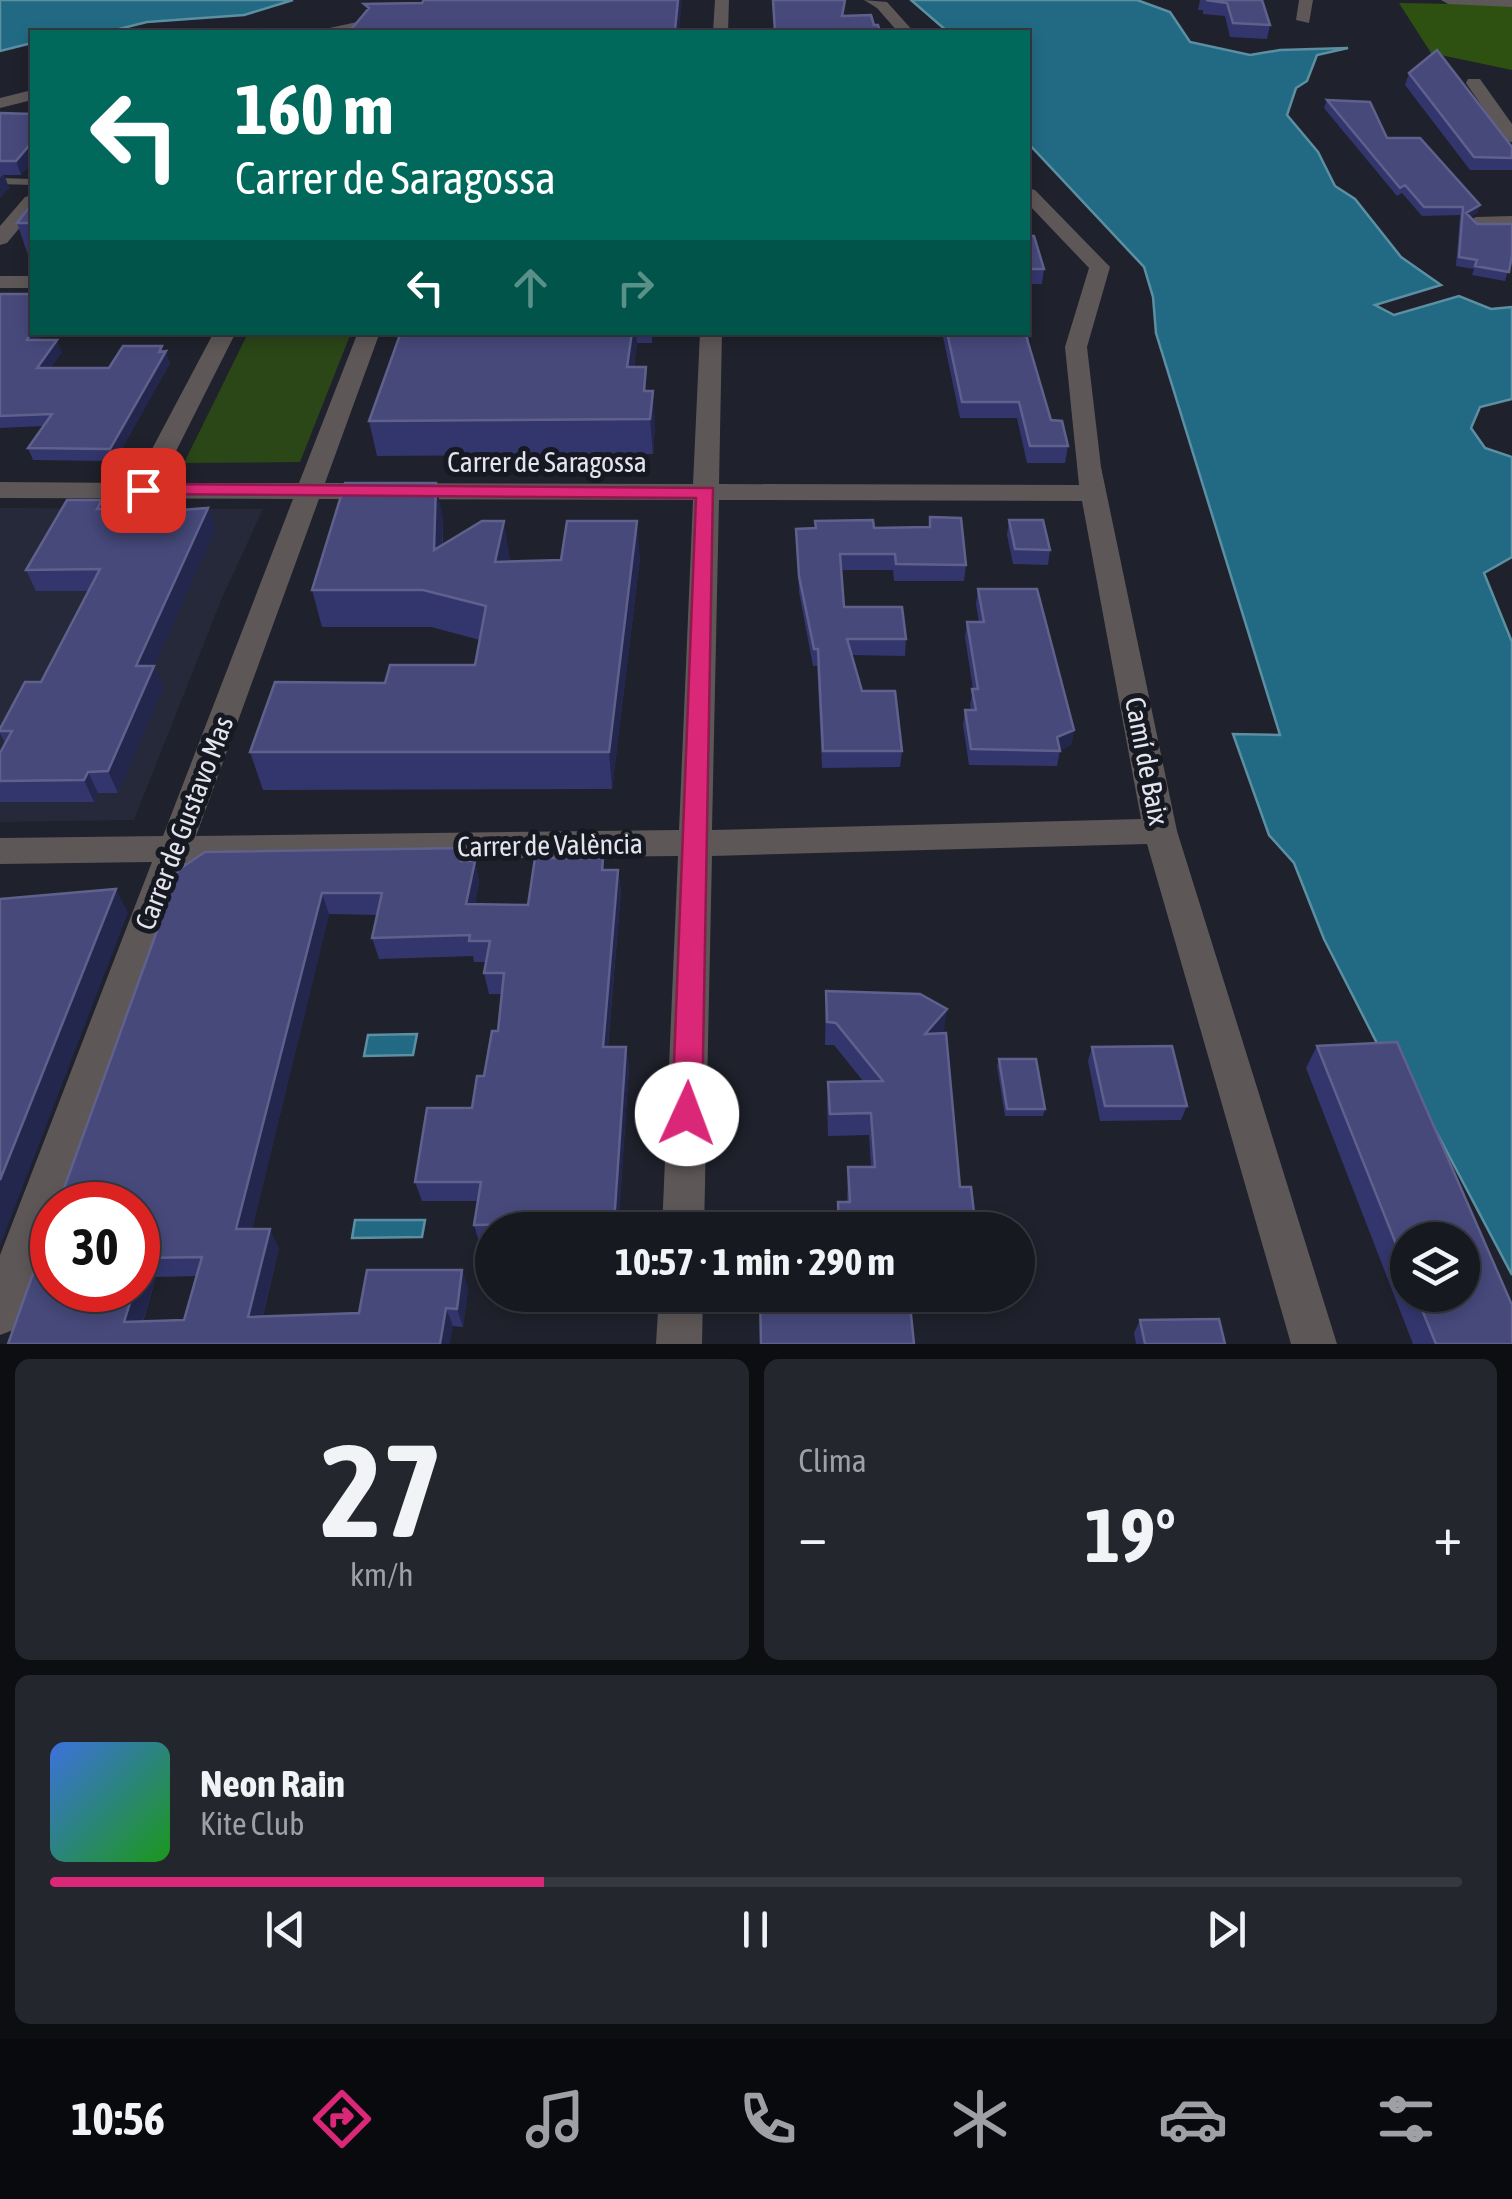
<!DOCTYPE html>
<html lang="es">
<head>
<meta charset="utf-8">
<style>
  body { margin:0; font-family:"Asap Condensed",sans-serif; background:#24262e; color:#f1f3f6; height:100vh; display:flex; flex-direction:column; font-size:38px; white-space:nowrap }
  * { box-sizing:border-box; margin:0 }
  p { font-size:32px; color:#9ea0a5 }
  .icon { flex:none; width:55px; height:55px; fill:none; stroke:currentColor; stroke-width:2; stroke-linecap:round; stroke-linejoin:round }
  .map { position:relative; height:1344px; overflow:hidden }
  .details { display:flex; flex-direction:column; gap:15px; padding:15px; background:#0d0e12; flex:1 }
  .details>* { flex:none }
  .top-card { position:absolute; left:30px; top:30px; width:1000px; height:305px; border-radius:0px; box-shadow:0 5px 15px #0003,0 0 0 2px #36383f; background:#00695c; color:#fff; overflow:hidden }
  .fabs { position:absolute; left:1390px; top:1222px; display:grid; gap:20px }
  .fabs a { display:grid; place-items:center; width:90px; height:90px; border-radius:50%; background:#171921; box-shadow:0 5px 15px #0003,0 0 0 2px #36383f; font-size:50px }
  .speed { position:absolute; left:30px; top:1182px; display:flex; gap:20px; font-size:50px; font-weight:700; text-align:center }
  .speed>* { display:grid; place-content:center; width:130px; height:130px; border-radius:50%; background:#171921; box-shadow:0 5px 15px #0003,0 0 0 2px #36383f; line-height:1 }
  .speed .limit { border:15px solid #d22; background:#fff; color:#111 }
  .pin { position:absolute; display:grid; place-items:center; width:85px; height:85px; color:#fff; margin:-42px; border-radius:20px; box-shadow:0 5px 15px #0006 }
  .me { position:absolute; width:110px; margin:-55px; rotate:2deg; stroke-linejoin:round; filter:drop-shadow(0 0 8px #0008) }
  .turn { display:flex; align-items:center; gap:35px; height:210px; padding:0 40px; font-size:45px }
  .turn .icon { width:130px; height:130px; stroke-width:2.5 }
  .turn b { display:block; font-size:70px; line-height:85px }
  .lanes { display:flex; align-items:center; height:95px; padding:0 40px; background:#0003; justify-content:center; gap:50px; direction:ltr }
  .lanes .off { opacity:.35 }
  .big { font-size:75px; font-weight:700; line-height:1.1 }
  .details .widget { flex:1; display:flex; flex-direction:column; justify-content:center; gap:15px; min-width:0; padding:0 35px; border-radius:15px; background:#24262e }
  .details .dial { align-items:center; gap:0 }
  .dial b { font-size:130px; line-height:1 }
  .song { display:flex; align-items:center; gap:30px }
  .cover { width:120px; height:120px; border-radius:15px; background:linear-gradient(135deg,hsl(220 70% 55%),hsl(120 70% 35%)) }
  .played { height:10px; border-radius:5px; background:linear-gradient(90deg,#db2777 35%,#36383f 35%) }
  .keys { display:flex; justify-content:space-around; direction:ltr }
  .heat { display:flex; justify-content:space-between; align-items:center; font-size:55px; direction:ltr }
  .details .tiles { flex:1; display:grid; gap:15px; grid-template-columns:1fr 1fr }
  .widget:last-child { grid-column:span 2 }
  .trip { position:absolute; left:475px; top:1212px; width:560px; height:100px; border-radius:50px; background:#171921; box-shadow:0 5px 15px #0003,0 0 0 2px #36383f; font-weight:700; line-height:100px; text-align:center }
  .menu { display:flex; height:160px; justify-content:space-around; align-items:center; background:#090a0d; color:#9ea0a5 }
  .menu .icon { width:70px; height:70px }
  .menu .selected { color:#db2777 }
  .menu b { font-size:45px; color:#f1f3f6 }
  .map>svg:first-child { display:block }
</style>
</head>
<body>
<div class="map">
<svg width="1512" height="1344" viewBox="0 0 1512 1344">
  <rect width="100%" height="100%" fill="#1f212c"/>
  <path fill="#26293a" d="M0,508L263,509L222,598L134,820L0,822Z"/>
  <path fill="#2b4617" d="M248,333H351L300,462L184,463Z"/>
  <path fill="#2e5111" d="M1399,3L1512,5V70L1431,53Z"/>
  <path fill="#226a83" stroke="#5c8fa2" stroke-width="2.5" d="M0,0H293L244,15L147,22L107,32H32V43L0,51Z
    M911,0H1137L1170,12L1190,42L1250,55L1280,50L1348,48L1317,55L1307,81L1296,88L1287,115L1318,152L1335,186L1355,199L1401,257L1441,285L1375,305L1394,315L1459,296L1491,309L1512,307V399L1480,407L1471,428L1485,448L1512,457V557L1484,573L1512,642V1275L1400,1063L1385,1059L1324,939L1294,863L1269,835L1233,734L1280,735L1156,333L1153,297L1144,267L1028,143V32H948Z
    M417,1034L413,1055L364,1056L368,1035Z
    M355,1220H425L422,1237L352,1238Z"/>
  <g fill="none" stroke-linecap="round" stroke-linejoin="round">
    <path fill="#5e5758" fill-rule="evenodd" d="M0,178L32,179V185L0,184Z"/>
    <path fill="#5e5758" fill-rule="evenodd" d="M715,0H729L728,32H713Z
      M864,0L887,2L914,32H898L877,8Z
      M1299,0H1313L1309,23L1296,20Z
      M1441,0H1512V7L1448,4Z
      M394,14L402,19L399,22L343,32H311Z
      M1468,79H1480L1512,124V142L1506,141L1466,83Z
      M32,90V100L0,108V98Z
      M1028,188L1035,190L1110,267L1087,347L1101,467L1177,831L1337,1344H1291L1147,844L712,856L704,1230H662L678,856L187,862L62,1205H52C52,1247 32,1290 16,1329L0,1335V1255L152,862L0,864V838L163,836L293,499L0,498V482L134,483L214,332H236L160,483H299L358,332H380L325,483L693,484L700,332H722L719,484L1079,485L1065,347L1089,268L1028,204ZM319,499L693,500L679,830L196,836ZM719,500L1082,501L1141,819L712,830Z
      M32,195V213L7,243L0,245V226L25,197Z
      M1512,216V228L1476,229L1466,223L1476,217Z
      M0,276H32V288H0Z
      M659,1295H703L702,1344H656Z"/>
  </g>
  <path fill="#33366d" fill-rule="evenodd" d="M1200,0H1262L1270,25L1267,39L1230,37L1225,16L1203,14V10H1198Z
    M1409,73L1512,147V170H1470L1405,85Z
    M1327,100L1387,138L1480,205L1477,213L1470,217L1477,224L1510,264L1505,281L1472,275L1474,269L1456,266L1460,215L1422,216L1402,193L1397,196L1324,108Z
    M0,113L32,114V162L21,175H4L9,188L0,198Z
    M32,204V255H28L17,223Z
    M1028,236L1044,269L1042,284H1028Z
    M0,294L32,332H43L39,340L62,352L50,368H109L164,352L170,363L115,461L33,460L28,448L43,426L0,428Z
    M1028,322L1030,332L1028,343L1051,420L1068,446L1065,463H1027L1017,418H960L942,332H1028Z
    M401,332H652V343H637L634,367L647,391L655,426L653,454L377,456L369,421Z
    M102,500L105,509H184L208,508L215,529L154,666L163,688L118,793H98L94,802H0V753L5,743L0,733V729L41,682L89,591H36L26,570Z
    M930,517L966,565L964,581H894L893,570H841L844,607L906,639L905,656L852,655L862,691L902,751L900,767L822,768L817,666H813L799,592L796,529L929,527Z
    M443,519V545L510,558L509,562L640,558L612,789L263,790L250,752L385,683L475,665L480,640L431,627H322L312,590Z
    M1009,520L1050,550L1048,565L1013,564L1007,535Z
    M978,589L1074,730L1071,745L1060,750L1057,766L969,765L963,725L965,710H971L970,705L973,689L965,637L967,622H979L976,604Z
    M463,848L465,861H475L479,882L475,904L528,905L603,858L604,870H618L621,891L608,1047H626L629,1067L618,1230H492V1244L480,1245L474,1225L478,1201H422L415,1182L472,1108L498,1031L502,994H489L484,973L486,962H474L473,956L379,959L372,938L377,915L329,914L252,1229L279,1248L263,1316L359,1313L462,1270L468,1289L463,1327L453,1326L8,1344L159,924L154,914ZM197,1276L184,1320L143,1322L156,1277Z
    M826,991L944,1031L941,1034L960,1187L976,1230H837L838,1202H847L848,1167H871L869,1135L828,1136L827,1103L828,1082L863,1081L834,1045H825Z
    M1317,1046L1512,1344H1413L1306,1068ZM1408,1240L1462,1295H1408Z
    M1092,1047L1187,1106L1181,1120L1100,1121L1088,1061Z
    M999,1059L1045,1109L1043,1116H1005L997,1066Z
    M1140,1320L1225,1344H1136L1134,1333Z"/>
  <path fill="#23264d" d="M678,0H682L679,32H675Z
    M32,142V162L21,175L16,161Z
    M4,174L9,188L0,198V178Z
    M1480,205L1477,213L1462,222L1466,213Z
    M32,332H43L31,352L27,340Z
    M632,332H636L637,343L629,401L627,367Z
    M57,340L62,352L42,380L37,368Z
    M162,346L165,355L166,351L170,363L115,461L110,449Z
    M653,391L655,426L653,454L650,419Z
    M436,483L443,519L441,586L434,550Z
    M208,508L215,529L145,688L136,666Z
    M504,521L510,558L501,599L495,562Z
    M637,521L640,558L612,789L609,752Z
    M154,666L163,688L118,793L108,771Z
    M1074,730L1071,745L1058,751L1057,737Z
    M88,772L98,793L94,802L84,780Z
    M475,861L479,882L471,925L466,904Z
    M618,870L621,891L606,1067L603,1047Z
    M116,889L128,913L0,1246V1180Z
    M322,893L329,914L247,1249L236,1229Z
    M947,1009L944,1031L922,1056L925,1034Z
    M626,1047L629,1067L618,1230H615L614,1223Z
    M270,1229L279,1248L258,1335L248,1317Z
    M144,1258L156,1277L137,1340L124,1322L134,1290H138V1278Z
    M462,1270L468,1289L463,1327L457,1309Z
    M446,1308L453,1326L450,1344H440Z"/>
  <path fill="#46497a" stroke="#5f618c" stroke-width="2.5" d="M424,0H678L675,30H681L680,32H349L369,8L364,4L422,3Z
    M773,0H845L842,16L871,15L874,25H878L880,32H775Z
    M1206,0H1262L1270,25L1233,23L1227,3Z
    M258,29L261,32H240Z
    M1437,50L1512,147V158L1474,157L1409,73Z
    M1327,100L1370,102L1387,138H1420L1480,205L1466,213L1477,224H1512V255L1509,272L1475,266L1477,260L1459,257L1463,207H1424L1405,185L1400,188Z
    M0,113L32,114V142L16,161H0Z
    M32,204V223H17Z
    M1028,236H1034L1044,269H1028Z
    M0,294H32V331L27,340H57L37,368H109L123,346H162L159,352L166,351L110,449L28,448L52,414L0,416Z
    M401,332H632L627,367H646L644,391H653L650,419L369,421Z
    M947,332H1025L1051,420L1062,421L1068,446H1030L1019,402H962Z
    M345,483H436L434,550L482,521H504L495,562L561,560L567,521H637L609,752H250L275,682L385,683L390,665H475L486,606L423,590H312Z
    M67,500H102L97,509L182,504L180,510L208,508L136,666H154L108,771L88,772L84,780L0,781V753L12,731H0V729L25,682H41L100,569L26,570Z
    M930,517L961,518L966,565L896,564L895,554H840L844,607H902L906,639H847L862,691H895L902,751H823L818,649H814L799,576L796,529L816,528L815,521L873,520L874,528L930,527Z
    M1009,520H1043L1050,550L1015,549Z
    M978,589H1037L1074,730L1057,737L1060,751L971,749L965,710H976L972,689H978L967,622H984Z
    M463,848L461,861H475L466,904L528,905L535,858H603L602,870H618L603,1047H626L614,1223L474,1225L481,1182H415L427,1108H472L477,1076H484L492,1031H498L504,973H484L490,941H469L470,935L372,938L382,893H322L236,1229H270L248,1317L359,1313L367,1270H462L457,1309L446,1308L440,1344H8L52,1220V1290H134L124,1322L184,1320L202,1257L144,1258L138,1278V1205H58L162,917L154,914L164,887H172L178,870L205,852Z
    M116,889L0,1180V899Z
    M826,991L920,994L947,1009L925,1034L946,1033L960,1187H971L976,1230H839L838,1202H850L848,1167H875L871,1113L830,1114L828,1082L883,1081L836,1023L827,1022Z
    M1397,1042L1512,1305V1344H1436L1416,1295H1462V1240H1408V1274L1317,1046Z
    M1172,1046L1187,1106H1105L1092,1047Z
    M999,1059H1036L1045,1109H1007Z
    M760,1295H909L914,1344H761Z
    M1219,1319L1225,1344H1145L1140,1320Z"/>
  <path fill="#db2777" stroke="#8e194d" stroke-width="2.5" d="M143,484L713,488L702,1114L697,1124L687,1128L676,1124L672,1114L696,498L136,494V486Z"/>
  <g text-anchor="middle" stroke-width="10" stroke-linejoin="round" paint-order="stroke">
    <g font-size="28" fill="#e3e4ec" stroke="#161822">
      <text x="547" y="472">Carrer de Saragossa</text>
      <text transform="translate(1147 761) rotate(79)" y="10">Camí de Baix</text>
      <text transform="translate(184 823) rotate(-69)" y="10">Carrer de Gustavo Mas</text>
      <text transform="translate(550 845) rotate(-1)" y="10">Carrer de València</text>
    </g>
  </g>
</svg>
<div class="fabs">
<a><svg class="icon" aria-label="layers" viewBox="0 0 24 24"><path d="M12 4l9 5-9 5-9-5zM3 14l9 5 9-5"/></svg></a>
</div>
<div class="speed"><div class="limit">30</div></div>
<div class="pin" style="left:143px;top:490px;background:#d93025"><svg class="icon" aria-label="arrive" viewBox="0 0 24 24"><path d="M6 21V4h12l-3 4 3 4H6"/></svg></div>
<svg class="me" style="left:687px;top:1114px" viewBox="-20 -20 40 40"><circle r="19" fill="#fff"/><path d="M0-13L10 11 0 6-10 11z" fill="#db2777"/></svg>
<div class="trip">10:57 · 1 min · 290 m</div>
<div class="top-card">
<div class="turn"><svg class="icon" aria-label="left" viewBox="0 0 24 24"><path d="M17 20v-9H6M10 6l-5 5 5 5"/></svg><div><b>160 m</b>Carrer de Saragossa</div></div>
<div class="lanes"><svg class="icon" aria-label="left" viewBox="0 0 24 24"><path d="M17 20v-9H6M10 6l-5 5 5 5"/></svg><svg class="icon off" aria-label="ahead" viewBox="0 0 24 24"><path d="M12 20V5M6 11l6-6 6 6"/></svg><svg class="icon off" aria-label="right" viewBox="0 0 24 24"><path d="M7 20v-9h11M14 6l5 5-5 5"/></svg></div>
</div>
</div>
<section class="details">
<div class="tiles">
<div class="widget dial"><b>27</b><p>km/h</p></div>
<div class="widget"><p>Clima</p>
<div class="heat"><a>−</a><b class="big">19°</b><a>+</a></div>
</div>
<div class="widget">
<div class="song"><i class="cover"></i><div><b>Neon Rain</b><p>Kite Club</p></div></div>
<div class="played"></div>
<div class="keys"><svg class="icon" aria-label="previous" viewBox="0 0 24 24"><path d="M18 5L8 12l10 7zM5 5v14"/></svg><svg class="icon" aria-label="pause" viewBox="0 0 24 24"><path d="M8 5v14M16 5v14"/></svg><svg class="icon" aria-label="next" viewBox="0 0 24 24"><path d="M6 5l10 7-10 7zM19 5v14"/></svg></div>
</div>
</div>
</section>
<nav class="menu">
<b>10:56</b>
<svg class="icon selected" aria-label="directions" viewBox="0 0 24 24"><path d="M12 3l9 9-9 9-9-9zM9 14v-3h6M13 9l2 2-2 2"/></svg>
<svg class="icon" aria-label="music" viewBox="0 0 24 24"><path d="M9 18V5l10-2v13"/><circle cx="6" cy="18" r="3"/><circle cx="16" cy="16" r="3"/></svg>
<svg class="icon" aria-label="phone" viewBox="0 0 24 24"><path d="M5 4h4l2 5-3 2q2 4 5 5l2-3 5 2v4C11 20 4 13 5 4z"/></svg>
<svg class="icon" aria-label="climate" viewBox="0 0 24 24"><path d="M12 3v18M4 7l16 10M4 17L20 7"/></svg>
<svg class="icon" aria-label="car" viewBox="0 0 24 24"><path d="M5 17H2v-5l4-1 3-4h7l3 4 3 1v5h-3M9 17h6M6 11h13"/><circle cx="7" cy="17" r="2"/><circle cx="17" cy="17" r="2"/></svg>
<svg class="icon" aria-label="filters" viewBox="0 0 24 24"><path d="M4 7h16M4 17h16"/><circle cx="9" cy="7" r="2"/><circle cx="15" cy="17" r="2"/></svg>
</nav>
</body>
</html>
